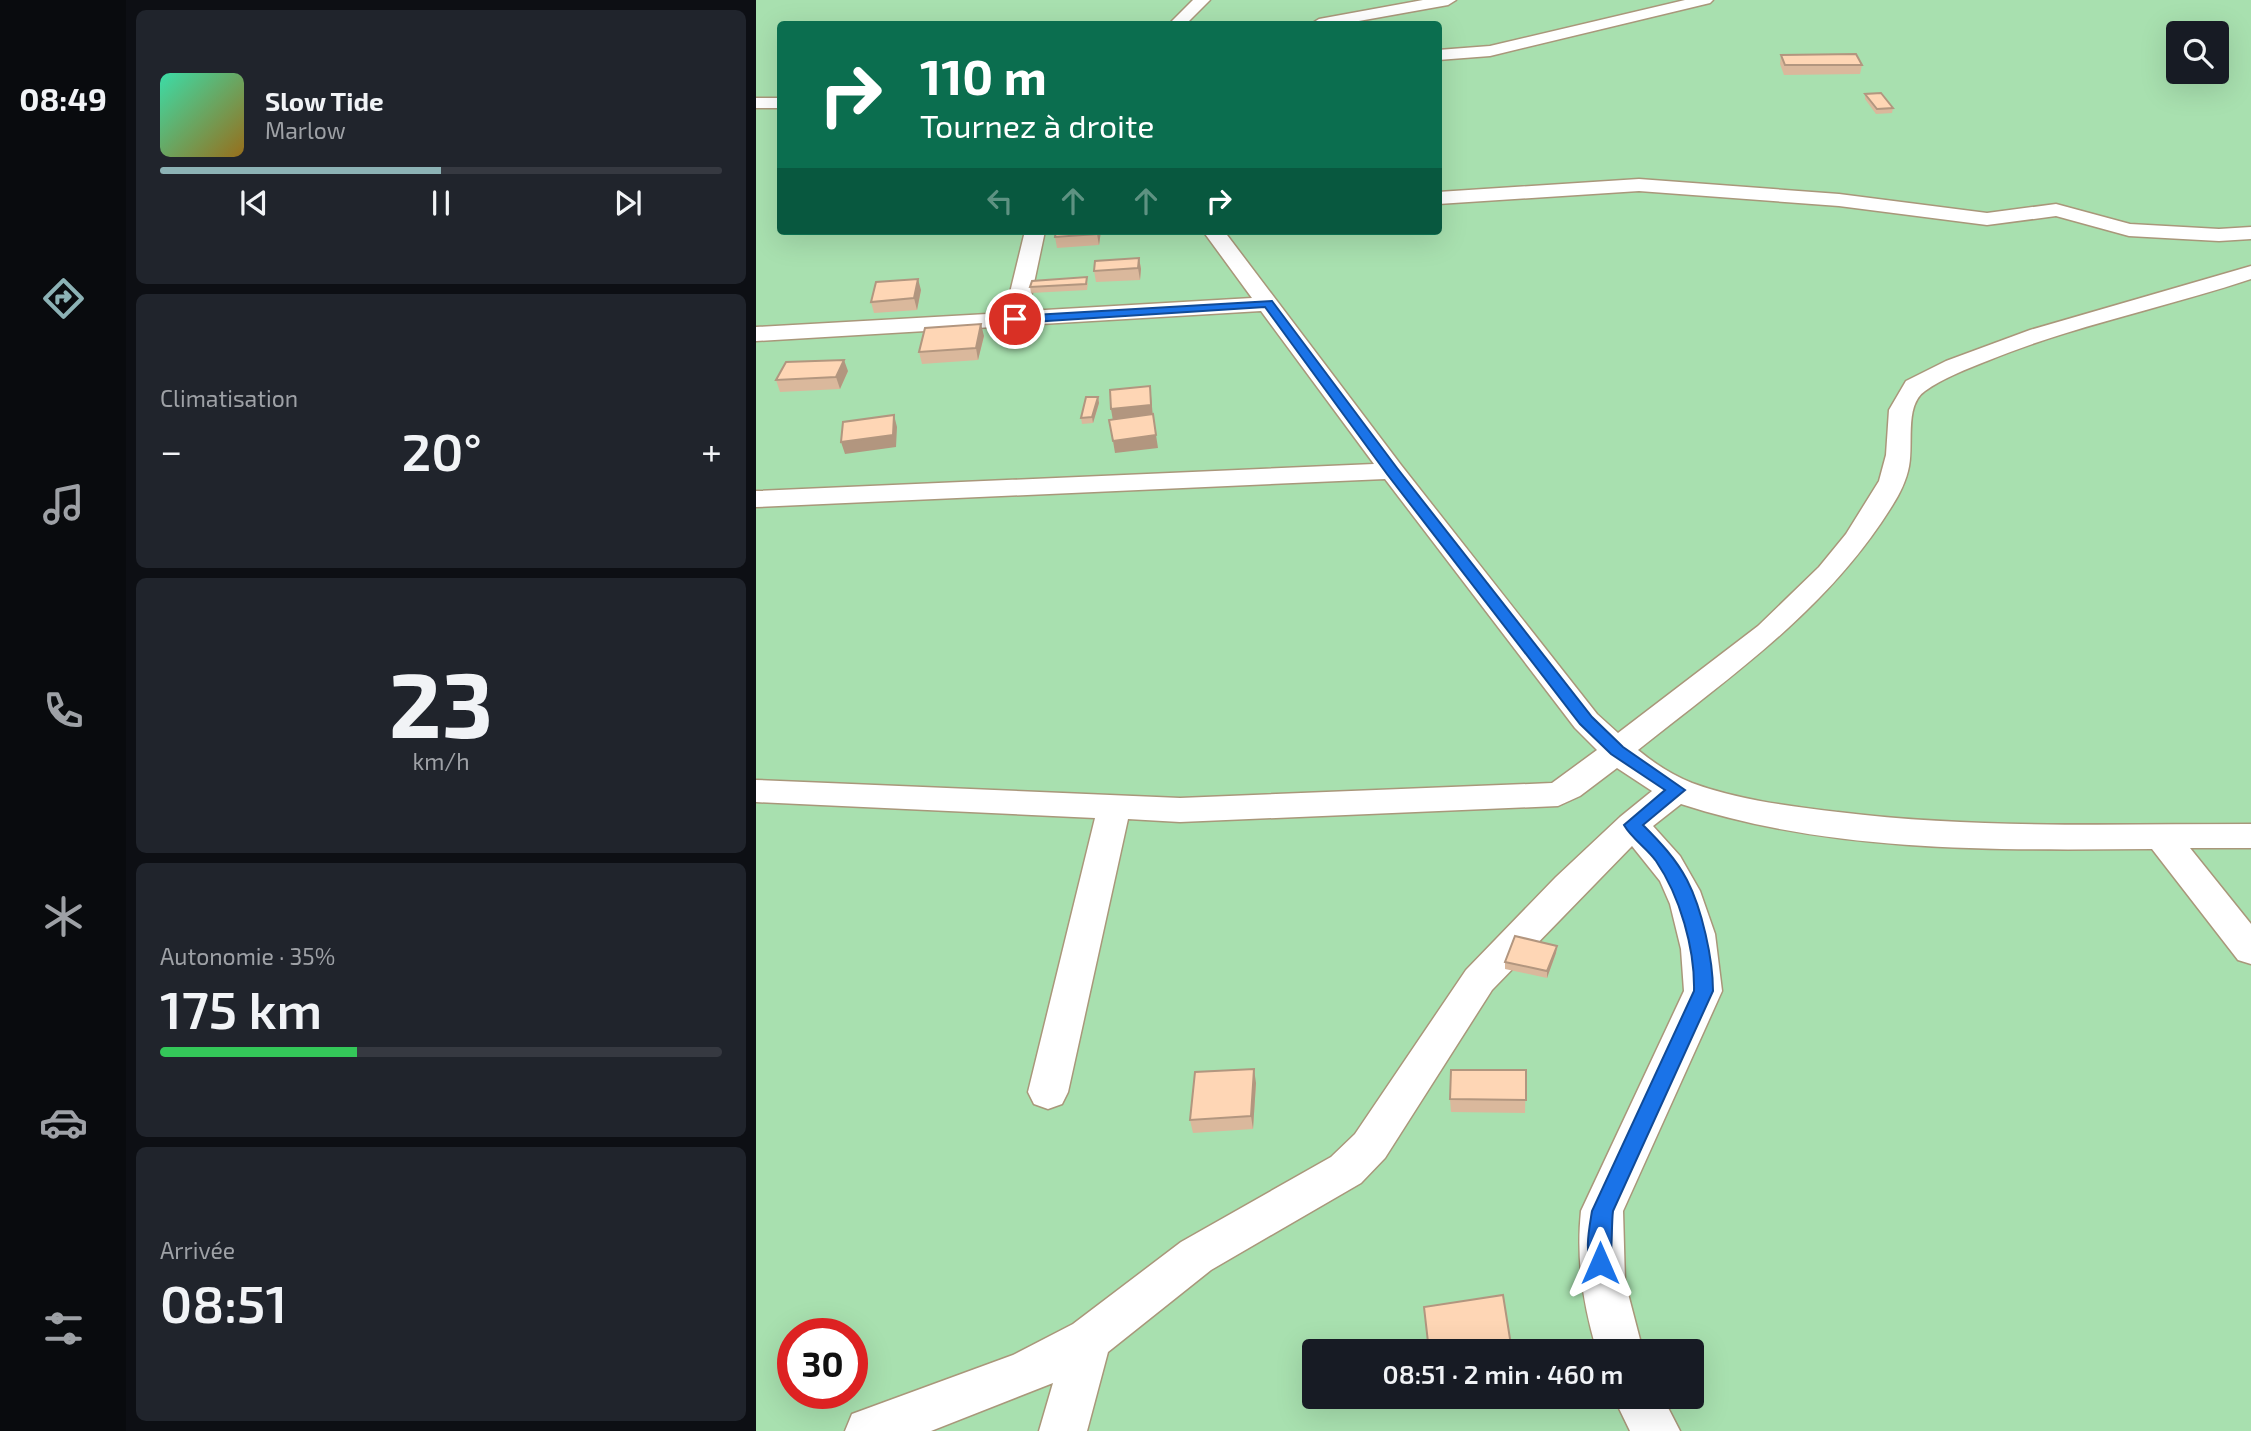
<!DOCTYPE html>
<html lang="fr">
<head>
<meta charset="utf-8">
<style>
  body { margin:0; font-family:"Exo 2",sans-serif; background:#20242c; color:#f1f3f6; height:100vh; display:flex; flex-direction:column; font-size:26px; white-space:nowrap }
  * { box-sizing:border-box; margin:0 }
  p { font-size:23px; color:#9ea1a6 }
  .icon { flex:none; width:38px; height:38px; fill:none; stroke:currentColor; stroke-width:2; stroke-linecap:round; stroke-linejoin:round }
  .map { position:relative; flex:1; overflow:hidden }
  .drawer { display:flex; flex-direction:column; gap:10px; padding:10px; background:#0d0f14; width:630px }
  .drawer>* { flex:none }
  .top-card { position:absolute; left:21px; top:21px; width:665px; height:214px; border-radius:7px; box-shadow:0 7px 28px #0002; background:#0b6e4f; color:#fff; overflow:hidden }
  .fabs { position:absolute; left:1410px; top:21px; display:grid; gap:14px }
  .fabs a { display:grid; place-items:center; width:63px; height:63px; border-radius:7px; background:#171b24; box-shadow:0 7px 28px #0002; font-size:35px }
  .speed { position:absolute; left:21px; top:1318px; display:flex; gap:14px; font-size:35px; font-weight:700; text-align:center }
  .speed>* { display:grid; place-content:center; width:91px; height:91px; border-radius:50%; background:#171b24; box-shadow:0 7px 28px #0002; line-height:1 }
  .speed .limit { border:10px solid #d22; background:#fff; color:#111 }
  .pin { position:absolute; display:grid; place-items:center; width:60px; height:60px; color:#fff; margin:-30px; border:4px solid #fff; border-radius:50%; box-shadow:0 2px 7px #0007 }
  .me { position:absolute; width:77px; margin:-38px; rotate:0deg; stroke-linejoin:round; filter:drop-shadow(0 0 5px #0008) }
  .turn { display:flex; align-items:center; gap:24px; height:147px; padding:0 28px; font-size:32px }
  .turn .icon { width:91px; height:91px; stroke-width:2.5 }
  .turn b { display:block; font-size:49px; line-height:60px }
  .lanes { display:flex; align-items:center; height:66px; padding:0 28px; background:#0003; justify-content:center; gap:35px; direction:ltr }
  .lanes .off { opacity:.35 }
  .big { font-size:52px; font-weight:600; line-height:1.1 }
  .drawer .card { flex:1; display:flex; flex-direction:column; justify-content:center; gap:10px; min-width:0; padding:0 24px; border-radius:10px; background:#20242c }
  .drawer .dial { align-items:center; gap:0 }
  .dial b { font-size:91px; line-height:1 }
  .song { display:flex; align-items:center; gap:21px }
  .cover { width:84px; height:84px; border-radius:10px; background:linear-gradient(135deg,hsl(160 70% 55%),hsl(40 70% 35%)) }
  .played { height:7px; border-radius:4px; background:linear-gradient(90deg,#8cb2b5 50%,#363941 50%) }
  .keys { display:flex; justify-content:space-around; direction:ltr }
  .heat { display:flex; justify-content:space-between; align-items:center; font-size:38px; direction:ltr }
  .charge { height:10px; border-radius:5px; background:linear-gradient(90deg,#34c759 35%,#363941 0) }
  .trip { position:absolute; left:546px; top:1339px; width:402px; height:70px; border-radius:7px; background:#171b24; box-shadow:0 7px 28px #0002; font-weight:600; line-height:70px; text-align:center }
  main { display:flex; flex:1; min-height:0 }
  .dock { display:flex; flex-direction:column; width:126px; justify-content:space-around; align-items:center; background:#090b0e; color:#9ea1a6 }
  .dock .icon { width:49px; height:49px }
  .dock .on { color:#8cb2b5 }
  .dock b { font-size:32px; color:#f1f3f6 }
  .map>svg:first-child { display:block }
</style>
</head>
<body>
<main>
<nav class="dock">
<b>08:49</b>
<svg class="icon on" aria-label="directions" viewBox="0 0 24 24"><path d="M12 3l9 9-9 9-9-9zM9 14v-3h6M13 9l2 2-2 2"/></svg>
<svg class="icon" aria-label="music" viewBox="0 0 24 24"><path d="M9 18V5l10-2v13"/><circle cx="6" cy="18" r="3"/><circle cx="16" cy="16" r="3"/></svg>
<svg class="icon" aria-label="phone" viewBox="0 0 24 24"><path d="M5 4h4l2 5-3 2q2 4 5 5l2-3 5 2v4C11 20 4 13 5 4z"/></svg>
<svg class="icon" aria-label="climate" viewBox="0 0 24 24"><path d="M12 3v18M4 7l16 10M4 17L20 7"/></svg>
<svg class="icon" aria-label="car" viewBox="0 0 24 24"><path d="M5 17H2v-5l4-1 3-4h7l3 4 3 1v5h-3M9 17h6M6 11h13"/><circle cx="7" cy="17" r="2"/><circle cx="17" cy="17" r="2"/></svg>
<svg class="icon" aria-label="filters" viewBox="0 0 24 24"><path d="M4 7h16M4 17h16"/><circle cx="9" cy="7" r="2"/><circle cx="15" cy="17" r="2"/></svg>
</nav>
<section class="drawer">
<div class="card">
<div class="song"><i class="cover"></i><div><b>Slow Tide</b><p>Marlow</p></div></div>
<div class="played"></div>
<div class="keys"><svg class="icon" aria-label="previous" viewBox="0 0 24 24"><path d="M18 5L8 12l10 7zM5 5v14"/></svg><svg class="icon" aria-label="pause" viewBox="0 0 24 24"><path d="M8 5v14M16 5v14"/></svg><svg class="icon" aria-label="next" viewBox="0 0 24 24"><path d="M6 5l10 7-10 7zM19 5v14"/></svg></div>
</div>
<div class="card"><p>Climatisation</p>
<div class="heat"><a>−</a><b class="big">20°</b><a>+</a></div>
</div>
<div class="card dial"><b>23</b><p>km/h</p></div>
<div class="card"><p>Autonomie · 35%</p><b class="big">175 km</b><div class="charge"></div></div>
<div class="card"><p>Arrivée</p><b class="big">08:51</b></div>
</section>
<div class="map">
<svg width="1495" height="1431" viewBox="0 0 1495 1431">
  <rect width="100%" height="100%" fill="#fdf9f3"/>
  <path fill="#a8e0af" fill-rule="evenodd" d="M0,0H1495V1431H0ZM24,24H682V231H24ZM1423,33H1461V72H1423ZM37,1334H96V1393H37ZM558,1351H936V1396H558Z"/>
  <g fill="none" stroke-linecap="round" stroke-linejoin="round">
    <g stroke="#a9977a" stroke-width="3">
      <path id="minor" d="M437,0H454L430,24H413Z
        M667,0H700L692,5L586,24H555L563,19Z
        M929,0H957L954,3L734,56L682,60V50L734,46Z
        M0,98H24V108H0Z
        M883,179L1083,194L1231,213L1300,204L1374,224L1463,229L1495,227V239L1463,241L1373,236L1300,216L1231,225L1083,206L883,191L682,204V192Z
        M269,231H289L272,311L496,298L447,231H468L645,465L841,714L862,733L1002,626L1063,567L1090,534L1123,481L1130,455L1133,410L1150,381L1190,361L1274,330L1495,266V279C1408,308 1316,326 1231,361C1211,369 1187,378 1169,391C1147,406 1159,448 1152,471C1147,491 1136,506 1125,523C1061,617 970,680 882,750C899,764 916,775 936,783C982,800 1033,806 1082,812C1219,829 1357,824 1495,824V848H1434L1495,924V964L1482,960L1396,849C1240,850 1075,853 925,804L897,826L924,856L944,891L959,934L966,991L867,1211L869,1282L887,1351H841C827,1305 820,1260 825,1211L928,991L925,949L914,904L904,881L876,846L736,990L629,1158L605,1183L455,1270L352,1352L331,1431H283L297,1383L175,1431H89L96,1414L257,1355L317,1324L425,1242L575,1157L599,1134L710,970L800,877L864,817L896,791L861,768L824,796L802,806L424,822L372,819L312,1092L306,1104L292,1109L278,1104L272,1092L339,818L0,802V780L424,798L796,783L841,750L819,728L629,479L0,507V491L618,464L505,311L0,341V327L249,313Z
        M857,1396H906L924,1431H874Z"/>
    </g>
    <use href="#minor" fill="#fff" fill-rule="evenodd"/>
  </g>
  <path fill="#dab89c" d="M1025,55L1106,65L1104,74L1028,75L1024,64Z
    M1109,94L1137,108L1136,113L1120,114L1109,99Z
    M300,231H345L343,245L301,248L299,237Z
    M383,258L385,269L384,280L340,282L338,271Z
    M332,283L331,290L275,293L274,287Z
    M165,290L161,310L118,313L115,302Z
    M228,336L222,360L166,364L163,352Z
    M92,371L84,389L24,392L20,380Z
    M342,397L343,403L337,423L326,424L325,418Z
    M801,946L800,953L791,978L749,969V962Z
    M770,1070L769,1113L695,1112L694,1099Z
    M500,1083L497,1129L437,1133L434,1120Z
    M668,1307L755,1345V1351H673Z"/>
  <path fill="#b2967f" d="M342,231H345L343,245L341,234Z
    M383,258L385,269L384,280L382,268Z
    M162,279L165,290L161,310L158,298Z
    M225,324L228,336L222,360L220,348Z
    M88,360L92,371L84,389L80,377Z
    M394,386L397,417L357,421L355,409Z
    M342,397L343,403L337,423L336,417Z
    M138,415L141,427L140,447L89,454L85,442Z
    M400,435L402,448L359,453L357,441Z
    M801,946L800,953L791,978V971Z
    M498,1069L500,1083L497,1129L495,1116Z"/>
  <path fill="#fed6b5" stroke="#b2967f" stroke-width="2" d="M1100,54L1106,65H1029L1025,55Z
    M1125,93L1137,108L1121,109L1109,94Z
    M300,231H342L341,234L299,237Z
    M383,258L382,268L338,271L339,261Z
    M331,277L330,284L274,287L276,281Z
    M162,279L158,298L115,302L120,282Z
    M225,324L220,348L163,352L169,328Z
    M88,360L80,377L20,380L30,362Z
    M394,386L395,405L355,409L354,390Z
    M330,397H342L336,417L325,418Z
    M397,414L400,435L357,441L353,420Z
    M138,415L137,435L85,442L87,422Z
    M759,936L801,946L791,971L749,962Z
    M498,1069L495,1116L434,1120L439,1072Z
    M695,1070H770V1100L694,1099Z
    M747,1295L755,1345L716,1351H673L668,1307Z"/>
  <path fill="#1a73e8" stroke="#114b97" stroke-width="2" d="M516,301L641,468L836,717L867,747L929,790L887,825C904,842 920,859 931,880C946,909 957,959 957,991L857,1211C855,1226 857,1259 852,1270L844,1273L837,1270C828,1252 833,1230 836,1211L938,991C939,949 924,896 900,861C891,848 876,839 868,825L909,790L855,754L824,724L631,474L509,307L259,323L253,319L259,316Z"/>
</svg>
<div class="fabs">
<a><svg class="icon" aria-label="search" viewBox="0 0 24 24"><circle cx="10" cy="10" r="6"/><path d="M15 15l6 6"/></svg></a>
</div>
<div class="speed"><div class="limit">30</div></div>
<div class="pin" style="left:259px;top:319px;background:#d93025"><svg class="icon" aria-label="arrive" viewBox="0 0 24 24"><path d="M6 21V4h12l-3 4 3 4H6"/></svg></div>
<svg class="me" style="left:844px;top:1263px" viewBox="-20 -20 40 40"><path d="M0-17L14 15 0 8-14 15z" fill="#1a73e8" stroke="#fff" stroke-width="4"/></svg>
<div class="trip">08:51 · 2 min · 460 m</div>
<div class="top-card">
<div class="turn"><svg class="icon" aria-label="right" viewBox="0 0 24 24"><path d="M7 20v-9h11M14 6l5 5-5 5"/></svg><div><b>110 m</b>Tournez à droite</div></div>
<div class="lanes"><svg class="icon off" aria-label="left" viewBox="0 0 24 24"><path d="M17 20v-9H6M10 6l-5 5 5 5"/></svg><svg class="icon off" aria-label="ahead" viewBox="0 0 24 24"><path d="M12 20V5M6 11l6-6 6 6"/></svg><svg class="icon off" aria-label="ahead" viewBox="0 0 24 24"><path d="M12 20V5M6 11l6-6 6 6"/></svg><svg class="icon" aria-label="right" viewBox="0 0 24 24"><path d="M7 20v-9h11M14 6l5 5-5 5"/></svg></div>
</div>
</div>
</main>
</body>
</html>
